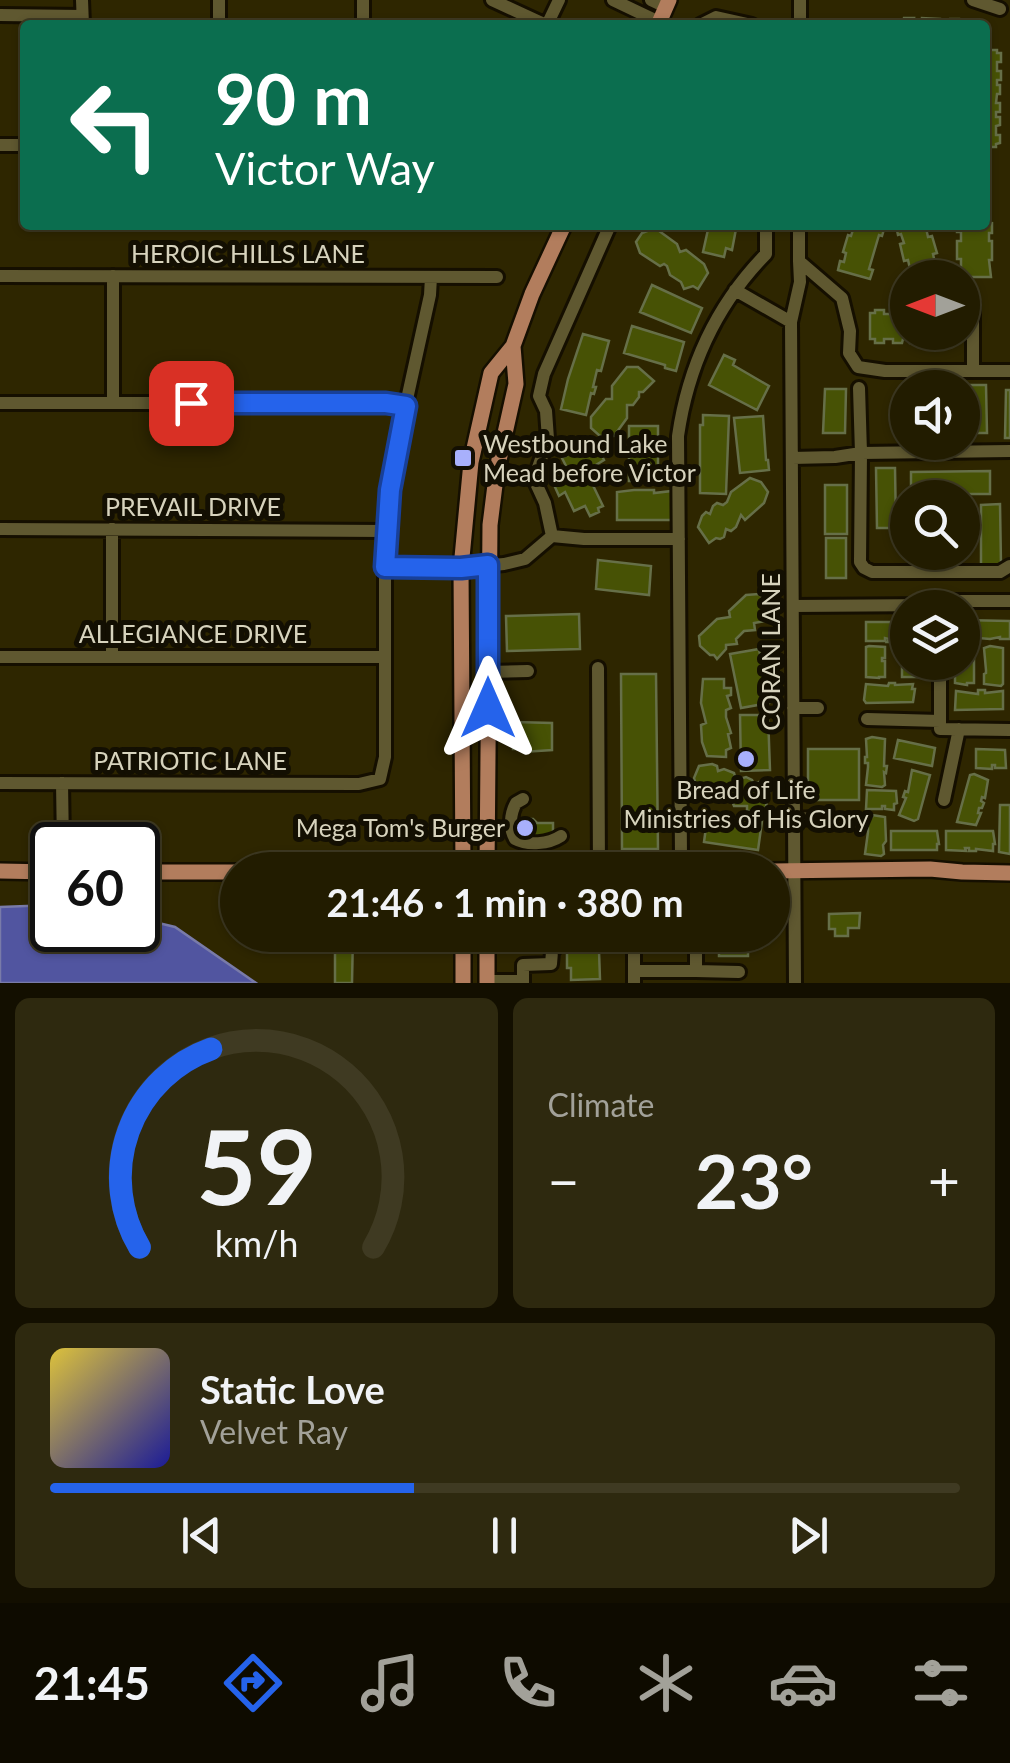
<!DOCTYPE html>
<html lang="en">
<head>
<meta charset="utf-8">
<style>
  body { margin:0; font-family:Lato,sans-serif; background:#2e290f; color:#f1f3f6; height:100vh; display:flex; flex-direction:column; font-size:38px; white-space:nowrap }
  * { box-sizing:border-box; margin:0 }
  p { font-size:32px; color:#a2a199 }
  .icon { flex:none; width:55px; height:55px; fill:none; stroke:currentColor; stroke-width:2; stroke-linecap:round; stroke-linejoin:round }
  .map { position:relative; height:983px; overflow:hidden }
  .details { display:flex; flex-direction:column; gap:15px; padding:15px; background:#130f00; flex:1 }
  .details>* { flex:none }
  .hud { position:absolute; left:20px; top:20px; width:970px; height:210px; border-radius:10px; box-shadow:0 2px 8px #0004,0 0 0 2px #3f3a22; background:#0b6e4f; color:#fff; overflow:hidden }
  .needle { width:65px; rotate:270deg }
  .tools { position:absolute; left:890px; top:260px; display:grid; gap:20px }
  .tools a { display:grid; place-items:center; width:90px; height:90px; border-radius:50%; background:#221c00; box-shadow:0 2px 8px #0004,0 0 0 2px #3f3a22; font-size:50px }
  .speed { position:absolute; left:30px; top:822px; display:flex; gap:20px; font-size:50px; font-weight:700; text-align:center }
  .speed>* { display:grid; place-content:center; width:130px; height:130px; border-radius:50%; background:#221c00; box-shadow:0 2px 8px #0004,0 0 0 2px #3f3a22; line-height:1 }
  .speed .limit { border:5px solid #111; border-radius:15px; background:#fff; color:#111 }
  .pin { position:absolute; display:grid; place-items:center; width:85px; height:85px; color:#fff; margin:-42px; border-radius:20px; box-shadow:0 5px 15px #0006 }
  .me { position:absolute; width:110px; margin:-55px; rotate:0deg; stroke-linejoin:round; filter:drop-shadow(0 0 8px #0008) }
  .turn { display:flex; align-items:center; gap:35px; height:210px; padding:0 30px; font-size:45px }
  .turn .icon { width:130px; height:130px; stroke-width:2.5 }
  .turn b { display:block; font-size:70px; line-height:85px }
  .big { font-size:75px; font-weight:700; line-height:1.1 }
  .details .tile { flex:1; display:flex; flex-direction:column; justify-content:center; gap:15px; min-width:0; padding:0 35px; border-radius:15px; background:#2e290f }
  .details .dial { align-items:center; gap:0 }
  .dial svg { height:260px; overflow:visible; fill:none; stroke:#3f3a22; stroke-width:7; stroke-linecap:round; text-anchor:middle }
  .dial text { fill:#f1f3f6; stroke:none }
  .song { display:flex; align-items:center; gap:30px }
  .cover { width:120px; height:120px; border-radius:15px; background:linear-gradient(135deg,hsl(50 70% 55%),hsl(240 70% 35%)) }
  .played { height:10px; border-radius:5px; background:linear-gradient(90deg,#2563eb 40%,#3f3a22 40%) }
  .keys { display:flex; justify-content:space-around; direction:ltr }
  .heat { display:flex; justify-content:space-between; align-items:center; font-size:55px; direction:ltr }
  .details .tiles { flex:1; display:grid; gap:15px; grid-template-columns:1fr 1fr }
  .tile:last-child { grid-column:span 2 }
  .trip { position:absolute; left:220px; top:852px; width:570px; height:100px; border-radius:50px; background:#221c00; box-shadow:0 2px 8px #0004,0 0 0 2px #3f3a22; font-weight:700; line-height:100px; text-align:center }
  .dock { display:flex; height:160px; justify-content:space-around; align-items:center; background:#0e0b00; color:#a2a199 }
  .dock .icon { width:70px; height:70px }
  .dock .active { color:#2563eb }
  .dock b { font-size:45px; color:#f1f3f6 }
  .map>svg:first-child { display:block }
</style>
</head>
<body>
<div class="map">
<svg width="1010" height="983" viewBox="0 0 1010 983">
  <rect width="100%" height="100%" fill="#2e2600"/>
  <path fill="#5155a0" stroke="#797ba9" stroke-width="2.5" d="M52,905V930H138V918L175,927L256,983H0V907Z"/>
  <path fill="#475205" stroke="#666f48" stroke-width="2.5" d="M904,18H914L913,22H922V18L940,19V22H949L950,19H959V25H903Z
    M985,50H997V53H1001V62H997V71H1001V80H997V85H1000V94H997L996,103H1000V112H996V117H1000V125L996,126V135H1000V143L996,144V147H985Z
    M985,222L992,223V233H989V241H992V260H989L991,277H957V268H961V259H957V241H961V232H957V225H985Z
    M709,225H734V229H736L732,250L726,248L724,257L703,252Z
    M850,225L885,226L882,236L879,235L869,269L873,270L870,279L838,270L840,261L844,262L846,253L843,252L848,235L851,236L854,227Z
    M899,225H930L926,228L928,237L932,236L937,253L933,254L935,263L939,262L941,270L917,278H909L907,270L910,269L908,260L904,261L900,244L904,243L901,234L898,235L896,226Z
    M655,228L677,244L680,252L686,250L704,264L708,273L698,289L693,286L684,289L681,282L670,275L667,266L664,264L660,266L640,253L636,242L642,233Z
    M652,285L702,308L691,333L640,312Z
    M875,310H884V314H894L895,311H902V315H908V332H943V339H939V343H928V340L919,339V343H910V339H903L902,343H893V339H884V343H875V339H870V313H875Z
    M632,326L684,342L676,371L665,368V365L624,353Z
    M583,334L609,341L601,371L597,370L593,387H596L594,394L591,393L586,415L561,409L568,379Z
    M724,355L735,360L733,365L769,386L757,410L709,385Z
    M627,367H638L654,381L643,392H639V397L633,405H627V418L614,436H600L591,428V417L606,399H612V386Z
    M967,385H986L987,433H966Z
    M825,389H846L845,433H823Z
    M1006,390H1010V438H1005Z
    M703,415L729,416L726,494L700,493V425H703Z
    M763,416L766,460H768L769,470L740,473L734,418Z
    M629,426H658V481H629Z
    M597,446L604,460L586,471L603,506L598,508L599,512L590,516L585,506L574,511L565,492L559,496L555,487L560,484L555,474L567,468L562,458L584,447L586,451Z
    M876,468H895L896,528H877Z
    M990,471V494H911V472Z
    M750,478L761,482L768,492L764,503L745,520L741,515L736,527L731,531L726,529L724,537L720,539L716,538L709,543L698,527L702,516L706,512L710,514L713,506L717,503L723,505L727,502L731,492Z
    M825,485H847V534H825Z
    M634,490H654V493L672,491V520H617V492Z
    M1000,504L1001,565H981V505Z
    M826,538H846V578H826Z
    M598,560L651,566L649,595L596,589Z
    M759,594L767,603L768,611L764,616L765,621L754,623L755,630L744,631L736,639L737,644L726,645V649L717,659L714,655H710L700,646L699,636L717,619L730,617L729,611L746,595Z
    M579,614L580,649L507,651L506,616Z
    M962,620L1010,621V639H1000V637L990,639L967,637V639H962Z
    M866,622H908V641L896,639V642H887L889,639L885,638V641H866Z
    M962,645L974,646V683H967V685L955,683V662H962Z
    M869,646L885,647V658H882V661H885V677H879V678L866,677V647Z
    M990,646L1003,648V684L1001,686L984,684V674L986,673V670L984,648Z
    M902,648H908V662H921L922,677H902V666H905V663H902Z
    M759,649L769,703L741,708L730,654Z
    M621,674H656L658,849H622Z
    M703,679H724V688H731V695L727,696L731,708L726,710V717L731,733L728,734L731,748L726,750V757L707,756L702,742L701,725L706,723L701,703Z
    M889,683H895V685L913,684L912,689H915L913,702L866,703L864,700L866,684L888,686Z
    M978,690H985V693L1003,691V709L955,710L956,691L978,694Z
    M740,715H768L770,770L741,771Z
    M514,722L552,723V750L523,752V749H513Z
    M872,737L885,739L884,766H887L886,773L884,772L885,785L882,787L866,785L868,767V763H865V757H867L866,739Z
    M898,740L935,748L932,766L894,758Z
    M808,749H859V800H808Z
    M976,749L1005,750L1006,768H995V765H992V769L976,768Z
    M712,764L717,766L718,771L724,769L734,773L736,780L746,777L752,780L754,784L759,782L770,789L765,810L753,813L747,810V806H734L730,796L716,799L712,797L710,792L704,794L698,792L694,778L699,766Z
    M912,770L930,775L918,819L914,821L899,815L906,798L903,797L905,791L908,792Z
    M974,774L988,780L985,798L982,797L981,801L984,803L982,808H979L978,813H981L976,825L957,822L970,775Z
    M867,790L896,791L897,803L894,804V810L885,809V806H882V809H866Z
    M1000,805H1010V854L999,852Z
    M708,813L762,821L758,850L704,842Z
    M872,815L885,817L886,841L883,845L884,854L881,856L865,854L868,832V828H865L866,817H872Z
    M518,819H533L537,823H553V837H518Z
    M891,831H937L939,844H937V850H891Z
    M946,831H993L995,844H993V851L976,849V851H969V848H965L966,851L946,850Z
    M860,913L859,928H848V936H835V929H829V914Z
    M335,935H353L352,983H335Z
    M530,935H558L544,949Z
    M715,935H748V956H719V949H715Z
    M589,948V951H599L600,979L571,980V968H567V949Z"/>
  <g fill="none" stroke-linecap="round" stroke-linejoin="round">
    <g stroke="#150f00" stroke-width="18">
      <path id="minor" d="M82,0L83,25
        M219,0V25
        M363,0V25
        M492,0L546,25
        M613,0L659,22
        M651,0L666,7
        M973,0L1000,9
        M0,15L82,16
        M547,25L559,0
        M700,25L716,17L752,25
        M800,25V0
        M0,145H25
        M799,225V261L842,298L850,331L849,353L858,367L885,371H1010
        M0,276L497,277
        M113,276V403
        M735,290L791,322
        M973,371V304
        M859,388L861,453L860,562L864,568L872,572H1000L1010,566
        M0,403H386L406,406
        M792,458L835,457L861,453L1010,451
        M497,469L534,479L548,439L546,411L539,396L544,374L610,225
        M534,479L545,503L552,536
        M0,529L386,531
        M112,529V657
        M385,567L461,568L504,564L525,559L552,536L584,539H679
        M793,606L939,605L947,601H1010
        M0,657H385
        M940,662V729L1010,730
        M598,668L599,870
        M488,672L528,671
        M793,708H818
        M867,719L940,721
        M0,783L359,784L380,779L385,757V567L388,504L396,449L430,295L431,277
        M62,783L63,845
        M523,799L516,803C510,814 509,828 515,839C528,846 549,844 561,836
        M944,800L959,729
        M794,819L816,818
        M693,870L681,857L678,436C688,367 717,304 766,254V225
        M634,935V983
        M634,971H696V935
        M696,971L739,972
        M487,981H523
        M523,983V965L551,964L552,952L565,935
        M795,983L791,322L800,282L799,261"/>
    </g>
    <g stroke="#150f00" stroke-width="20">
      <path id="major" d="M658,25L669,0
        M463,870L461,568L471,462L491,373L513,346L532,294L564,225
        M487,870L490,525L497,469L516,384L513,346
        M0,871L52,872
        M772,871L930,869L962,872L1010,873
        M138,872H238
        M463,935V983
        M487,983V935"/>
    </g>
    <use href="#minor" stroke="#5f5830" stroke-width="12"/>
    <use href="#major" stroke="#b27d5d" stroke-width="15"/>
  </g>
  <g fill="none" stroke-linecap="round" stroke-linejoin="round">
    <g stroke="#184099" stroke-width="25">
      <path id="route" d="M191,403H386L406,406L390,490L385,567L461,568L488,565V708"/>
    </g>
    <use href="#route" stroke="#2563eb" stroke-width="18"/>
  </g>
  <g fill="#a8b0fc" stroke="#130f02" stroke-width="4">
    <rect x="453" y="448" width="20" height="20" rx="5"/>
    <circle cx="746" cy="759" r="10"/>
    <circle cx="525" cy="828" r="10"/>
  </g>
  <g text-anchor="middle" stroke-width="10" stroke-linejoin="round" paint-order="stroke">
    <g font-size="25" fill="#d7d3bd" stroke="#130f02">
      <text x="248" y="263">HEROIC HILLS LANE</text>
      <text x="193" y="516">PREVAIL DRIVE</text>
      <text x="193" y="643">ALLEGIANCE DRIVE</text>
      <text transform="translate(771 652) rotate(-90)" y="9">CORAN LANE</text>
      <text x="190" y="770">PATRIOTIC LANE</text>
    </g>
    <g font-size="25" fill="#d7d3bd" stroke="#130f02" text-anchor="start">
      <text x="483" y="453">Westbound Lake<tspan x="483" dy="29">Mead before Victor</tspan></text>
      <text x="746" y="799" text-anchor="middle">Bread of Life<tspan x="746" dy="29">Ministries of His Glory</tspan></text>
      <text x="505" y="837" text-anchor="end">Mega Tom's Burger</text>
    </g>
  </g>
</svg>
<div class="tools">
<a><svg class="needle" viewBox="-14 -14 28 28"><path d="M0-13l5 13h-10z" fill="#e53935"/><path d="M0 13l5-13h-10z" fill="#a2a199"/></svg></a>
<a><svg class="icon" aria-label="sound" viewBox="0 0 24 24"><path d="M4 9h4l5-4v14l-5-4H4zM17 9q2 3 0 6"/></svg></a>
<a><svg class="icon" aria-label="search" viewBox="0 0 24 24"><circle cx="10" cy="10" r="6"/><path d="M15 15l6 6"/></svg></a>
<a><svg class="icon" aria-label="layers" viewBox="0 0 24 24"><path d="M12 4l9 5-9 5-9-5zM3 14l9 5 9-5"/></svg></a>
</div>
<div class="speed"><div class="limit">60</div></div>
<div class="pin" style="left:191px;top:403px;background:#d93025"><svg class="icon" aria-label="arrive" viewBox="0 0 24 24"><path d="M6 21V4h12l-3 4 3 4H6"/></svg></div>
<svg class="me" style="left:488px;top:708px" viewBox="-20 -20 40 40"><path d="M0-17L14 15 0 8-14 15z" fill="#2563eb" stroke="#fff" stroke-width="4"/></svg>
<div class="trip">21:46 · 1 min · 380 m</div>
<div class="hud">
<div class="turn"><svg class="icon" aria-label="left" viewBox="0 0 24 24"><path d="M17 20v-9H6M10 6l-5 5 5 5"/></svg><div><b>90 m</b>Victor Way</div></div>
</div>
</div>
<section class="details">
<div class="tiles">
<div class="tile dial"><svg viewBox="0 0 100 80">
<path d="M14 69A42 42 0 1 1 86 69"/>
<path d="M14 69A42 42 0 0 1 36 8" stroke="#2563eb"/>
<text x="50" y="56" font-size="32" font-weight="700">59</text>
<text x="50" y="72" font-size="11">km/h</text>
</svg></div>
<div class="tile"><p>Climate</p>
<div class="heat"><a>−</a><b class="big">23°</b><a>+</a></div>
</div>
<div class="tile">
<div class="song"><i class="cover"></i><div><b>Static Love</b><p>Velvet Ray</p></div></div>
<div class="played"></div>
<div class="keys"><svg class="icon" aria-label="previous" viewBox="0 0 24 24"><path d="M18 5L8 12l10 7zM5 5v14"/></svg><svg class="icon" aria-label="pause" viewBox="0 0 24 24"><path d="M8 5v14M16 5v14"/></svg><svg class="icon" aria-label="next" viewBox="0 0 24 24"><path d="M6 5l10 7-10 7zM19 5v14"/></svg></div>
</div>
</div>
</section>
<nav class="dock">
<b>21:45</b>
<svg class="icon active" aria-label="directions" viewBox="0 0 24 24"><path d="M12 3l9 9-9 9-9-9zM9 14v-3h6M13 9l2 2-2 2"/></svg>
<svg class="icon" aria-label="music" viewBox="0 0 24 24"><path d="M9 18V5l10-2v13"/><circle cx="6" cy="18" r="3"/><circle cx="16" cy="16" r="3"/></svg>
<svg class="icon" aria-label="phone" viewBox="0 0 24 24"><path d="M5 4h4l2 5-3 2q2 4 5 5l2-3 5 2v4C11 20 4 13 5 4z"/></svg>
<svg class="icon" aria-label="climate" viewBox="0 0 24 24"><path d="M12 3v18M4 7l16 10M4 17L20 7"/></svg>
<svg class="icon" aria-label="car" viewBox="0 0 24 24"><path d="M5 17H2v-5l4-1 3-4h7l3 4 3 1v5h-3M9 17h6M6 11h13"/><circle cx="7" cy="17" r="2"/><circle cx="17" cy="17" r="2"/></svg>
<svg class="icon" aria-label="filters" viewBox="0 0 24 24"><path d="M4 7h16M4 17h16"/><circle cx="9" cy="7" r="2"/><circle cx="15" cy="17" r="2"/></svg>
</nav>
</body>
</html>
